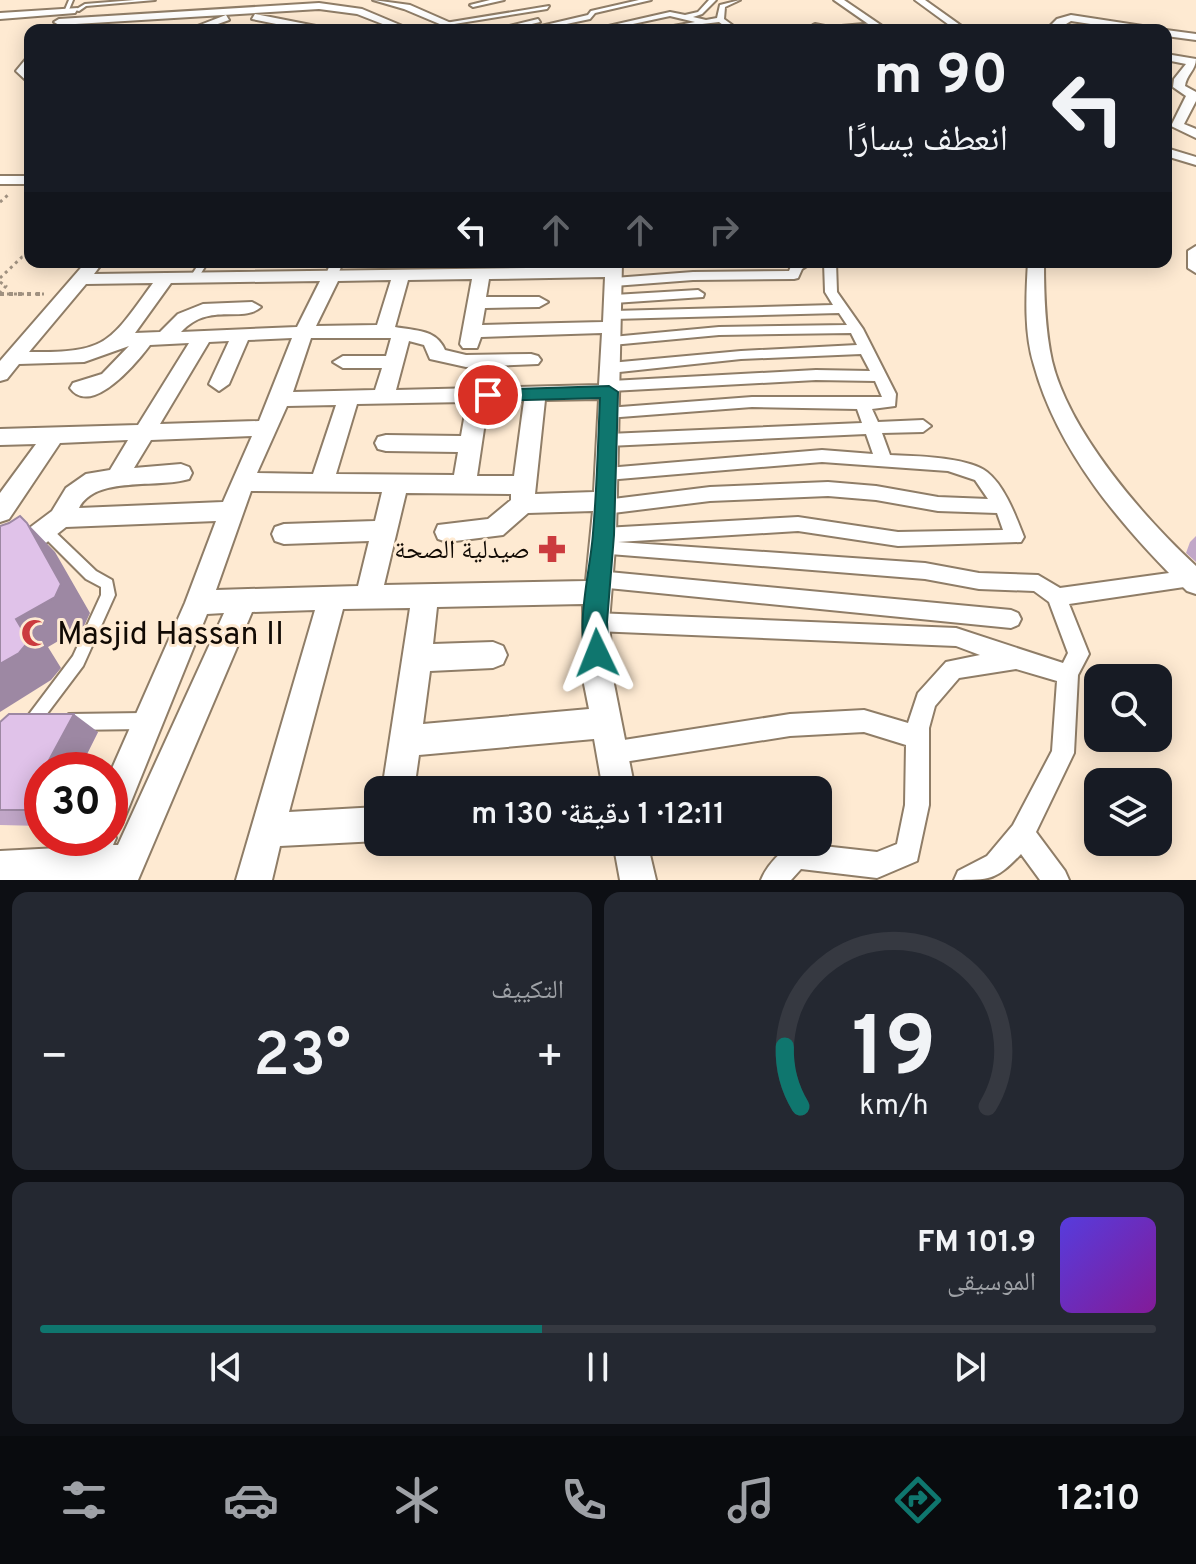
<!DOCTYPE html>
<html lang="ar">
<head>
<meta charset="utf-8">
<style>
  body { margin:0; font-family:Overpass,"Noto Naskh Arabic",sans-serif; background:#242831; color:#f1f3f6; direction:rtl; height:100vh; display:flex; flex-direction:column; font-size:30px; white-space:nowrap }
  * { box-sizing:border-box; margin:0 }
  p { font-size:26px; color:#9ea1a6 }
  .icon { flex:none; width:44px; height:44px; fill:none; stroke:currentColor; stroke-width:2; stroke-linecap:round; stroke-linejoin:round }
  .map { position:relative; height:880px; overflow:hidden; direction:ltr }
  .details { display:flex; flex-direction:column; gap:12px; padding:12px; background:#0d0f14; flex:1 }
  .details>* { flex:none }
  .guide { position:absolute; left:24px; top:24px; width:1148px; height:244px; border-radius:16px; box-shadow:0 4px 20px #0003; direction:rtl; background:#171b24; color:#f1f3f6; overflow:hidden }
  .controls { position:absolute; left:1084px; top:664px; display:grid; gap:16px }
  .controls a { display:grid; place-items:center; width:88px; height:88px; border-radius:16px; background:#171b24; box-shadow:0 4px 20px #0003; font-size:40px }
  .speed { position:absolute; left:24px; top:752px; display:flex; gap:16px; font-size:40px; font-weight:700; text-align:center }
  .speed>* { display:grid; place-content:center; width:104px; height:104px; border-radius:50%; background:#171b24; box-shadow:0 4px 20px #0003; line-height:1 }
  .speed .limit { border:12px solid #d22; background:#fff; color:#111 }
  .pin { position:absolute; display:grid; place-items:center; width:68px; height:68px; color:#fff; margin:-34px; border:4px solid #fff; border-radius:50%; box-shadow:0 2px 8px #0007 }
  .me { position:absolute; width:88px; margin:-44px; rotate:358deg; stroke-linejoin:round; filter:drop-shadow(0 0 6px #0008) }
  .turn { display:flex; align-items:center; gap:28px; height:168px; padding:0 32px; font-size:36px }
  .turn .icon { width:104px; height:104px; stroke-width:2.5 }
  .turn b { display:block; font-size:56px; line-height:68px }
  .lanes { display:flex; align-items:center; height:76px; padding:0 32px; background:#0003; justify-content:center; gap:40px; direction:ltr }
  .lanes .off { opacity:.35 }
  .big { font-size:60px; font-weight:600; line-height:1.1 }
  .details .tile { flex:1; display:flex; flex-direction:column; justify-content:center; gap:12px; min-width:0; padding:0 28px; border-radius:16px; background:#242831 }
  .details .dial { align-items:center; gap:0 }
  .dial svg { height:208px; overflow:visible; fill:none; stroke:#363941; stroke-width:7; stroke-linecap:round; text-anchor:middle }
  .dial text { fill:#f1f3f6; stroke:none }
  .song { display:flex; align-items:center; gap:24px }
  .cover { width:96px; height:96px; border-radius:12px; background:linear-gradient(135deg,hsl(250 70% 55%),hsl(290 70% 35%)) }
  .played { height:8px; border-radius:4px; background:linear-gradient(90deg,#0f766e 45%,#363941 45%) }
  .keys { display:flex; justify-content:space-around; direction:ltr }
  .heat { display:flex; justify-content:space-between; align-items:center; font-size:44px; direction:ltr }
  .details .tiles { flex:1; display:grid; gap:12px; grid-template-columns:1fr 1fr }
  .tile:last-child { grid-column:span 2 }
  .trip { position:absolute; left:364px; top:776px; width:468px; height:80px; border-radius:16px; background:#171b24; box-shadow:0 4px 20px #0003; font-weight:600; line-height:80px; text-align:center; direction:rtl }
  .tabs { display:flex; height:128px; justify-content:space-around; align-items:center; background:#090b0e; color:#9ea1a6 }
  .tabs .icon { width:56px; height:56px }
  .tabs .on { color:#0f766e }
  .tabs b { font-size:36px; color:#f1f3f6 }
  .map>svg:first-child { display:block }
</style>
</head>
<body>
<div class="map">
<svg width="1196" height="880" viewBox="0 0 1196 880">
  <rect width="100%" height="100%" fill="#feead2"/>
  <g fill="none" stroke-linecap="round" stroke-linejoin="round">
    <g stroke="#8f7d67" stroke-width="4">
      <path id="service" d="M69,0H73L68,12H64Z
        M135,0H155L86,6L79,11L75,10L85,4Z
        M875,23L877,25L830,29L813,25L815,24L830,27Z
        M200,262H208L196,281H190L189,279Z
        M46,526L50,527L96,571L112,580L115,595L83,666L37,727L32,730L27,727L24,722L27,717L73,656L101,595V587L86,579L42,535L40,531L42,527Z
        M144,713L149,716L152,721L149,726L144,729L69,730L64,727L61,722L64,717L69,714Z"/>
    </g>
    <g stroke="#8f7d67" stroke-width="4">
      <path id="pedestrian" d="M490,0H504L473,7L470,5Z
        M639,0H651L595,13L590,19L538,30H524L588,15L591,11Z
        M709,0H716L702,14L693,17L706,20L717,18L720,5L740,0L725,7L724,19L739,30H730L719,22L652,30L695,22L670,16L605,30H591L670,12L685,15L698,12Z
        M549,6L547,9L448,25L445,23Z
        M538,19L540,22L507,30H493Z
        M331,262H343L337,277L331,281L325,277Z
        M797,262H813L802,269L798,278L794,279L693,280L614,286L608,282L614,278L693,272L789,271L792,264Z
        M824,262H836L837,292L863,329L896,394L895,406L872,409L878,422L923,420L931,426L923,432L882,433L890,455C915,456 968,457 987,472C1005,486 1016,517 1024,537L1021,542L898,546L798,531L618,542L925,563L979,573L1038,575L1060,588L1191,570L1196,572V584L1191,586L1069,604L1089,654L1078,675L1074,753L1036,832L1065,871L1069,880H1040L1021,854C996,880 992,880 954,880L958,871L987,856L1013,825L1052,751L1057,681L1016,669L959,678L935,706L929,728V805L917,861L877,878L801,869L791,880H761C767,865 781,850 796,843L877,852L897,844L905,805L906,745L864,732L790,736L611,764L603,761L600,753L603,745L611,742L790,714L864,710L908,723L918,693L946,662L980,655L956,646L595,631L588,628L585,622L588,616L595,613L956,628L1063,663L1068,653L1049,602L1034,591L979,589L925,579L597,553L594,548L601,541L595,535L598,530L604,528L798,517L898,532L1003,530L997,513L938,511L876,500L828,496L710,501L605,514L599,512L596,507L599,502L605,500L710,487L828,482L876,486L938,497L988,499L975,480L948,471L822,462L607,480L601,478L599,474L601,470L607,468L822,450L873,454L866,434L608,446L600,440L608,434L862,423L857,409L752,407L607,418L599,413L607,408L752,397H882L875,381L816,380L611,391L604,386L611,381L816,370L870,371L861,354L741,359L610,373L603,368L610,363L741,351L857,345L851,333L719,335L612,345L605,341L612,337L719,327L847,325L839,313L613,319L606,315L613,311L833,305L825,292Z
        M698,290L704,294L703,297L614,303L608,299L614,295Z
        M598,571L1011,610L1018,613L1021,619L1018,625L1011,628L598,587L591,585L588,579L591,573Z"/>
    </g>
    <g stroke="#8f7d67" stroke-width="4">
      <path id="minor" d="M373,0L410,5L467,30H454L404,9Z
        M834,0H844L888,30H877Z
        M915,0H925L967,30H956Z
        M319,3L362,9L412,30H398L357,14L319,9L59,25L54,22L59,19Z
        M78,8L75,13L0,19V13Z
        M255,14L321,27L326,30H306L252,19Z
        M226,15L229,20L201,30H187Z
        M1071,15L1149,27L1154,30H1130L1071,21L1056,30H1046L1057,19Z
        M1166,30L1196,34V40L1166,36Z
        M30,54L27,71L30,84L16,71Z
        M1166,54L1196,59C1196,70 1186,75 1185,86L1196,92V101L1184,124L1196,129V138L1171,126L1186,96L1173,87L1174,79L1186,64L1166,60Z
        M1166,148L1196,157V165L1166,156Z
        M0,176H30V184H0Z
        M1196,246V273L1188,268V251Z
        M86,262H103L94,274L605,267L606,262H622L616,535L609,622L614,684L635,790H603L594,739L419,755L414,790H382L410,608L343,609L289,812L378,807V841L280,846L272,880H236L315,610L252,612L138,880H0V851L78,847L82,838H110V773L185,603L216,521L66,527L37,550L0,561V541L20,535L52,511L66,488L86,474L110,470L128,440L60,443L9,519L0,522V493L36,444L0,445V429L138,425L189,343L150,345C138,361 92,418 70,388L73,383L102,374L129,346L84,362L19,364L7,379L0,381V361ZM605,277L603,322L482,325L485,308L539,307L548,302L539,297H486L489,279ZM472,279L460,344L463,348H477L481,337L602,333L599,385L396,390L409,341L424,345L430,359L466,367L538,364L541,360L538,356L531,354L466,355L445,350C436,329 416,331 395,327L408,280ZM391,280L377,325L316,326L338,281ZM320,281L297,327L181,332C210,301 242,324 261,307L252,302L203,304L178,314L160,332L135,333L171,283ZM153,283C109,343 108,353 29,352L86,284ZM292,338L259,421L160,424L209,342L229,341L209,384L219,391L229,384L248,340ZM311,338H391L386,356H343L333,362L343,368H382L375,390L293,392ZM599,399L594,492L535,494L545,400ZM524,401L514,476H477L488,402ZM467,402L461,436L386,435L378,437L375,443L378,449L386,451L458,452L454,475L336,474L357,404ZM336,405L313,474L257,473L287,406ZM252,436L223,502L79,508C96,475 157,489 189,479L192,473L189,467L181,464L134,468L151,440ZM251,491L382,492L375,521L284,524L275,527L272,534L275,541L284,544L369,541L358,586L216,590ZM406,493L511,494V500L488,519L438,525L435,532L438,539L447,542L503,535L528,513L593,511L586,581L384,585ZM583,604L584,684L589,709L423,724L430,671L493,668L503,664L507,655L503,646L493,642L433,644L437,607ZM224,613L118,845H113L116,838L112,828L122,824L207,614Z
        M1028,262H1044C1044,295 1045,329 1052,361C1069,432 1143,517 1196,566V594L1187,591C1124,529 1058,453 1034,365C1024,333 1026,295 1028,262Z
        M613,842H647L656,880H620Z"/>
    </g>
    <path stroke="#a09180" stroke-width="3" stroke-dasharray="3 4" stroke-linecap="butt" d="M0,202L8,195
      M0,278L22,257L30,255
      M0,282L6,286L0,293
      M0,294H44"/>
    <path stroke="#a09180" stroke-width="4" stroke-dasharray="4 5" stroke-linecap="butt" d="M0,294H44"/>
    <use href="#service" fill="#fff" fill-rule="evenodd"/>
    <use href="#pedestrian" fill="#fff" fill-rule="evenodd"/>
    <use href="#minor" fill="#fff" fill-rule="evenodd"/>
  </g>
  <path fill="#c1a7c8" d="M1196,536V562L1186,553L1190,542Z
    M0,722L98,732L79,770H42V826L0,825Z"/>
  <path fill="#9d88a3" d="M27,523L55,552L90,613L84,626L48,647L61,668L51,680L0,712V664L16,619Z
    M74,714L98,732L79,770H49L48,762Z
    M42,783V818L28,810Z"/>
  <path fill="#e0c2e9" stroke="#9d88a3" stroke-width="2" d="M20,516L27,523L61,584L55,597L16,619L29,641L19,653L0,664V526L9,523Z
    M9,714H74L48,762H53L49,770H42V783L28,810H0V722Z"/>
  <path fill="#0f766e" stroke="#0a4d48" stroke-width="2" d="M609,386L618,392L614,535L607,622L609,653L605,661L597,664L588,661C574,629 591,568 593,533C597,488 598,443 600,398L488,401L479,395L488,390Z"/>
  <defs>
    <g id="pharmacy-bare" transform="scale(2.16)"><path d="M-2-6h4v4h4v4h-4v4h-4v-4h-4v-4h4Z" fill="#cb3b3e" stroke="#feead2" stroke-width="2.5" paint-order="stroke"/></g>
    <g id="mosque-bare" transform="scale(2.16)"><path d="M3.5-4.9A6 6 0 1 0 3.5 4.9A5 5 0 1 1 3.5-4.9Z" fill="#cb3b3e" stroke="#feead2" stroke-width="2.5" paint-order="stroke"/></g>
  </defs>
  <g fill-rule="evenodd">
    <use href="#pharmacy-bare" x="552" y="549"/>
    <use href="#mosque-bare" x="35" y="633"/>
  </g>
  <g text-anchor="middle" stroke-width="6" stroke-linejoin="round" paint-order="stroke">
    <g font-size="26" fill="#110a04" stroke="#feead2" text-anchor="end">
      <text x="530" y="558">صيدلية الصحة</text>
    </g>
    <g font-size="32" fill="#110a04" stroke="#feead2" text-anchor="start">
      <text x="57" y="644">Masjid Hassan II</text>
    </g>
  </g>
</svg>
<div class="controls">
<a><svg class="icon" aria-label="search" viewBox="0 0 24 24"><circle cx="10" cy="10" r="6"/><path d="M15 15l6 6"/></svg></a>
<a><svg class="icon" aria-label="layers" viewBox="0 0 24 24"><path d="M12 4l9 5-9 5-9-5zM3 14l9 5 9-5"/></svg></a>
</div>
<div class="speed"><div class="limit">30</div></div>
<div class="pin" style="left:488px;top:395px;background:#d93025"><svg class="icon" aria-label="arrive" viewBox="0 0 24 24"><path d="M6 21V4h12l-3 4 3 4H6"/></svg></div>
<svg class="me" style="left:597px;top:653px" viewBox="-20 -20 40 40"><path d="M0-17L14 15 0 8-14 15z" fill="#0f766e" stroke="#fff" stroke-width="4"/></svg>
<div class="trip">12:11 · 1 دقيقة · 130 m</div>
<div class="guide">
<div class="turn"><svg class="icon" aria-label="left" viewBox="0 0 24 24"><path d="M17 20v-9H6M10 6l-5 5 5 5"/></svg><div><b>90 m</b>انعطف يسارًا</div></div>
<div class="lanes"><svg class="icon" aria-label="left" viewBox="0 0 24 24"><path d="M17 20v-9H6M10 6l-5 5 5 5"/></svg><svg class="icon off" aria-label="ahead" viewBox="0 0 24 24"><path d="M12 20V5M6 11l6-6 6 6"/></svg><svg class="icon off" aria-label="ahead" viewBox="0 0 24 24"><path d="M12 20V5M6 11l6-6 6 6"/></svg><svg class="icon off" aria-label="right" viewBox="0 0 24 24"><path d="M7 20v-9h11M14 6l5 5-5 5"/></svg></div>
</div>
</div>
<section class="details">
<div class="tiles">
<div class="tile dial"><svg viewBox="0 0 100 80">
<path d="M14 69A42 42 0 1 1 86 69"/>
<path d="M14 69A42 42 0 0 1 8 46" stroke="#0f766e"/>
<text x="50" y="56" font-size="32" font-weight="700">19</text>
<text x="50" y="72" font-size="11">km/h</text>
</svg></div>
<div class="tile"><p>التكييف</p>
<div class="heat"><a>−</a><b class="big">23°</b><a>+</a></div>
</div>
<div class="tile">
<div class="song"><i class="cover"></i><div><b>101.9 FM</b><p>الموسيقى</p></div></div>
<div class="played"></div>
<div class="keys"><svg class="icon" aria-label="previous" viewBox="0 0 24 24"><path d="M18 5L8 12l10 7zM5 5v14"/></svg><svg class="icon" aria-label="pause" viewBox="0 0 24 24"><path d="M8 5v14M16 5v14"/></svg><svg class="icon" aria-label="next" viewBox="0 0 24 24"><path d="M6 5l10 7-10 7zM19 5v14"/></svg></div>
</div>
</div>
</section>
<nav class="tabs">
<b>12:10</b>
<svg class="icon on" aria-label="directions" viewBox="0 0 24 24"><path d="M12 3l9 9-9 9-9-9zM9 14v-3h6M13 9l2 2-2 2"/></svg>
<svg class="icon" aria-label="music" viewBox="0 0 24 24"><path d="M9 18V5l10-2v13"/><circle cx="6" cy="18" r="3"/><circle cx="16" cy="16" r="3"/></svg>
<svg class="icon" aria-label="phone" viewBox="0 0 24 24"><path d="M5 4h4l2 5-3 2q2 4 5 5l2-3 5 2v4C11 20 4 13 5 4z"/></svg>
<svg class="icon" aria-label="climate" viewBox="0 0 24 24"><path d="M12 3v18M4 7l16 10M4 17L20 7"/></svg>
<svg class="icon" aria-label="car" viewBox="0 0 24 24"><path d="M5 17H2v-5l4-1 3-4h7l3 4 3 1v5h-3M9 17h6M6 11h13"/><circle cx="7" cy="17" r="2"/><circle cx="17" cy="17" r="2"/></svg>
<svg class="icon" aria-label="filters" viewBox="0 0 24 24"><path d="M4 7h16M4 17h16"/><circle cx="9" cy="7" r="2"/><circle cx="15" cy="17" r="2"/></svg>
</nav>
</body>
</html>
